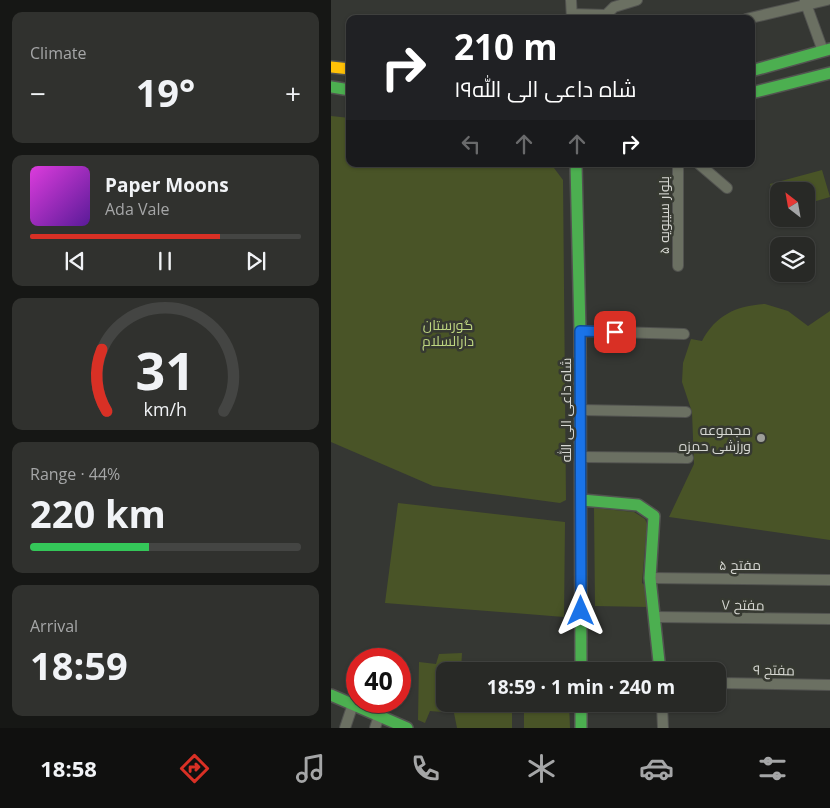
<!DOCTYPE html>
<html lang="en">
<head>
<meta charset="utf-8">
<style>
  body { margin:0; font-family:"Open Sans",Cairo,sans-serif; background:#30312e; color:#f1f3f6; height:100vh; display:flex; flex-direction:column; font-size:19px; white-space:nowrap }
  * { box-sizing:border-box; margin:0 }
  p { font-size:16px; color:#a5a6a7 }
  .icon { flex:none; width:28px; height:28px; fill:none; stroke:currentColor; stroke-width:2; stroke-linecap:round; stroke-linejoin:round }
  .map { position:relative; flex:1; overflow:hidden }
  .details { display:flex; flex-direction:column; gap:12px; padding:12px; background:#161715; width:331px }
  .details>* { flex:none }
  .hud { position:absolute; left:15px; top:15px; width:409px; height:152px; border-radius:10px; box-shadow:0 1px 4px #0004,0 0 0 1px #444543; background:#202124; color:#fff; overflow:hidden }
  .needle { width:32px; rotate:329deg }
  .tools { position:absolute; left:439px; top:182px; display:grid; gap:10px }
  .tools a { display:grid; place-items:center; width:45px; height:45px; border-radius:10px; background:#282926; box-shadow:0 1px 4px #0004,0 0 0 1px #444543; font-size:25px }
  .speed { position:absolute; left:15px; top:648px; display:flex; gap:10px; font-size:25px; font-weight:700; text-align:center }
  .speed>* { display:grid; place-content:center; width:65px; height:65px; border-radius:50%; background:#282926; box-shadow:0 1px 4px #0004,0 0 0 1px #444543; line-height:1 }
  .speed .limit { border:8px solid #d22; background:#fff; color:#111 }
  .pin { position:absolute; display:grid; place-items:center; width:42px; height:42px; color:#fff; margin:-21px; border-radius:10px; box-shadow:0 2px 8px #0006 }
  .me { position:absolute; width:55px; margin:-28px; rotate:0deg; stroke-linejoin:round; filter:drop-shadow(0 0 4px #0008) }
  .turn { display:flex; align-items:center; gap:18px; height:105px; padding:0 25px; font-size:22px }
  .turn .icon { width:65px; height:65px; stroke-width:2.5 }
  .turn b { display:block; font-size:35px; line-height:42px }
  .lanes { display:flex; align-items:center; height:48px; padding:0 25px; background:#0003; justify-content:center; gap:25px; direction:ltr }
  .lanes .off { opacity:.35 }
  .big { font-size:38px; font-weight:700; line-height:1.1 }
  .details .tile { flex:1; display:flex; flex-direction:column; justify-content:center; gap:8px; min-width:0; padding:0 18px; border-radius:10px; background:#30312e }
  .details .dial { align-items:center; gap:0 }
  .dial svg { height:130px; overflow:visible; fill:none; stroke:#444543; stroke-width:7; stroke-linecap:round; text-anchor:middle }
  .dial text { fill:#f1f3f6; stroke:none }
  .song { display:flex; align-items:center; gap:15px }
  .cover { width:60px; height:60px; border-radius:8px; background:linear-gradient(135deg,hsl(300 70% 55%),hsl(270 70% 35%)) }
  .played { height:5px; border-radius:2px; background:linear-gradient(90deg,#d93025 70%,#444543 70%) }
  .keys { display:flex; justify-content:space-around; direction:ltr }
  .heat { display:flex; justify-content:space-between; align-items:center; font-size:28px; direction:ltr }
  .charge { height:8px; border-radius:4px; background:linear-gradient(90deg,#34c759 44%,#444543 0) }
  .trip { position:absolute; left:105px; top:662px; width:290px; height:50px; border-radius:10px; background:#282926; box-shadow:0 1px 4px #0004,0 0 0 1px #444543; font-weight:700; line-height:50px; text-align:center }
  .dock { display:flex; height:80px; justify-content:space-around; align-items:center; background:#10100f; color:#a5a6a7 }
  .dock .icon { width:35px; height:35px }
  .dock .selected { color:#d93025 }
  .dock b { font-size:22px; color:#f1f3f6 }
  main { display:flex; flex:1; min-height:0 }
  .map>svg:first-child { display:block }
</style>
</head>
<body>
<main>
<section class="details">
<div class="tile"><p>Climate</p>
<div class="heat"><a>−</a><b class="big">19°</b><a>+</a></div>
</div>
<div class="tile">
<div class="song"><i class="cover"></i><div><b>Paper Moons</b><p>Ada Vale</p></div></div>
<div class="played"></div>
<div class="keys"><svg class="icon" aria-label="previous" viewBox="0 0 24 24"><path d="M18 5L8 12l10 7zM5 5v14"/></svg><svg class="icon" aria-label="pause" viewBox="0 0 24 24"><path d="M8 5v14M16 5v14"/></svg><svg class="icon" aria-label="next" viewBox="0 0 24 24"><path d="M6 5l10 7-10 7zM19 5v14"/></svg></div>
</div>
<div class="tile dial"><svg viewBox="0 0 100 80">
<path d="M14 69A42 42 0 1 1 86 69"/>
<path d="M14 69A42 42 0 0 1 11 31" stroke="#d93025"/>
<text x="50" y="56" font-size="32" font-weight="700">31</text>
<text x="50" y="72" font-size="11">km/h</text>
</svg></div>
<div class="tile"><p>Range · 44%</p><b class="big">220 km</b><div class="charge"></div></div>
<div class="tile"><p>Arrival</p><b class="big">18:59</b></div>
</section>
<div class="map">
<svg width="499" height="728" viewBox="0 0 499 728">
  <rect width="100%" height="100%" fill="#353733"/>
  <path fill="#495427" d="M0,116L19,118V164H220L232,180L235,500L229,503L102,486L0,442Z
    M491,170L499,197L475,204V191H448L447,212L439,184Z
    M434,304L457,311L477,326L499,311V540L338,517L363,464L361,412L351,382L352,363L360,339L371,341C385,315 405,306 434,304Z
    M67,503L234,522L233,617L54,603Z
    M263,508L303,512L314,519L316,524L311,583L316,587L318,607L264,606Z
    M131,653L130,671H114V704H181V728H126L123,713L99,711L94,723L87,720L88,662L105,664L108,654Z
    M193,704H238L239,728H193Z"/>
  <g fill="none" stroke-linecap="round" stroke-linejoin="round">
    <g stroke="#525350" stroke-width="12">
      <path id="street" d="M240,0L241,19
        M474,1L492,51
        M241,14L275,15L283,7L306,0
        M415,19L496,0
        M347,164V266
        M368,164L396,188
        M249,331L353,334
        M250,410L355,412
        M250,457L357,458
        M319,578L499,580
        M324,617L499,619
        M386,683L499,685
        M331,704L332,728
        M14,728L22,704
        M44,728L48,716"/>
    </g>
    <g stroke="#525350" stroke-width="14">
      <path id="fast" d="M420,71L499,49
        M0,87L19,90
        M420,93L499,73
        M245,164L249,331L250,671
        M251,500L307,505L323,516L319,578L329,671
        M0,695L76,728
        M250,704V728"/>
    </g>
    <g stroke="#525350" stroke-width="14">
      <path id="slow" d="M0,67L19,69"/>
    </g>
    <use href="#street" stroke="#6b7062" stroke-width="10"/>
    <use href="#fast" stroke="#4caf50" stroke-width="11"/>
    <use href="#slow" stroke="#ffc107" stroke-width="11"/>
  </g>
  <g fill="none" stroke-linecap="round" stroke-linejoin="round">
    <g stroke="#114b97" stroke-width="12">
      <path id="route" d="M250,611L249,331L284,332"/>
    </g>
    <use href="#route" stroke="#1a73e8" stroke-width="9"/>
  </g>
  <circle fill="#9e9f9a" stroke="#363931" stroke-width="2" cx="430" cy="438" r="5"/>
  <g text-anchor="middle" stroke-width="5" stroke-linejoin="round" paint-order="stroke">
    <g font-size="14" fill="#d6d7d2" stroke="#363931">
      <text transform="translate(333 215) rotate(-90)" y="5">بلوار سیبویه ۵</text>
      <text transform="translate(235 410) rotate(-90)" y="5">شاه داعی الی الله</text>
      <text x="409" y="570">مفتح ۵</text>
      <text transform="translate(412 605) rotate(1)" y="5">مفتح ۷</text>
      <text transform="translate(443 670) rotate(1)" y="5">مفتح ۹</text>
    </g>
    <g font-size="14" fill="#bed681" stroke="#363931">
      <text x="117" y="330">گورستان<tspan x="117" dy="16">دارالسلام</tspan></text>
    </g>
    <g font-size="14" fill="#d6d7d2" stroke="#363931" text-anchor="end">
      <text x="420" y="435">مجموعه<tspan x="420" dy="16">ورزشی حمزه</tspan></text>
    </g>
  </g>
</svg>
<div class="tools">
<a><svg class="needle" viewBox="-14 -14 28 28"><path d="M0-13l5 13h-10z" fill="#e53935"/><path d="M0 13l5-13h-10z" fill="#a5a6a7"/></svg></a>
<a><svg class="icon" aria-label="layers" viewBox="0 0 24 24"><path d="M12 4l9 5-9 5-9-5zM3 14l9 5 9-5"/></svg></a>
</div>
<div class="speed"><div class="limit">40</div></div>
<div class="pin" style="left:284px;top:332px;background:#d93025"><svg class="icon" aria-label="arrive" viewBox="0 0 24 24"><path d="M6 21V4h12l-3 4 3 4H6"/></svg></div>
<svg class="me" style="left:250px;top:611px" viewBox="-20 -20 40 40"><path d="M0-17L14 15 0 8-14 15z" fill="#1a73e8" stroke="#fff" stroke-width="4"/></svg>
<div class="trip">18:59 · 1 min · 240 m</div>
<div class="hud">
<div class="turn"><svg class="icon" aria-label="right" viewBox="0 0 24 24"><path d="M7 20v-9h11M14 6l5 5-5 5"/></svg><div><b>210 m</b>شاه داعی الی الله۱۹</div></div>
<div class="lanes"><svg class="icon off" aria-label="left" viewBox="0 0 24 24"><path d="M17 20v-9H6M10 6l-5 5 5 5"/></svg><svg class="icon off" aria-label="ahead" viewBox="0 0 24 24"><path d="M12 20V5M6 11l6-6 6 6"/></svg><svg class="icon off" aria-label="ahead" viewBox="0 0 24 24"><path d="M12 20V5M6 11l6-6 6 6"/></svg><svg class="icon" aria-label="right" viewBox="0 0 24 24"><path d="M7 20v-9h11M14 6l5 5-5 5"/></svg></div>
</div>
</div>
</main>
<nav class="dock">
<b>18:58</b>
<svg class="icon selected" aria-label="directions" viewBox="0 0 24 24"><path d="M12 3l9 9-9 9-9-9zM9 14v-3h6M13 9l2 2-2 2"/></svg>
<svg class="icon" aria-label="music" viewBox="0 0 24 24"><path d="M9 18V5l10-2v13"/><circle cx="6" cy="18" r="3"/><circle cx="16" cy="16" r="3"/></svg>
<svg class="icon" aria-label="phone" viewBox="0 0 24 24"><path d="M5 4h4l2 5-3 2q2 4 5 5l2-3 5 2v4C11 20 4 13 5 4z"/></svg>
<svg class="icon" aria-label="climate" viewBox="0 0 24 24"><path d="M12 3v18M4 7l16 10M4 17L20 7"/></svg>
<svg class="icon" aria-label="car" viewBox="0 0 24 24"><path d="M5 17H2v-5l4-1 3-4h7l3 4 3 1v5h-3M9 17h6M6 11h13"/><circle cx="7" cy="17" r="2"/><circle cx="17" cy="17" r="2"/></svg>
<svg class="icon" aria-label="filters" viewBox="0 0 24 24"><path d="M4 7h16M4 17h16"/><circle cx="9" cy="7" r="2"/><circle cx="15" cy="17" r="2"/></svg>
</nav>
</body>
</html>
